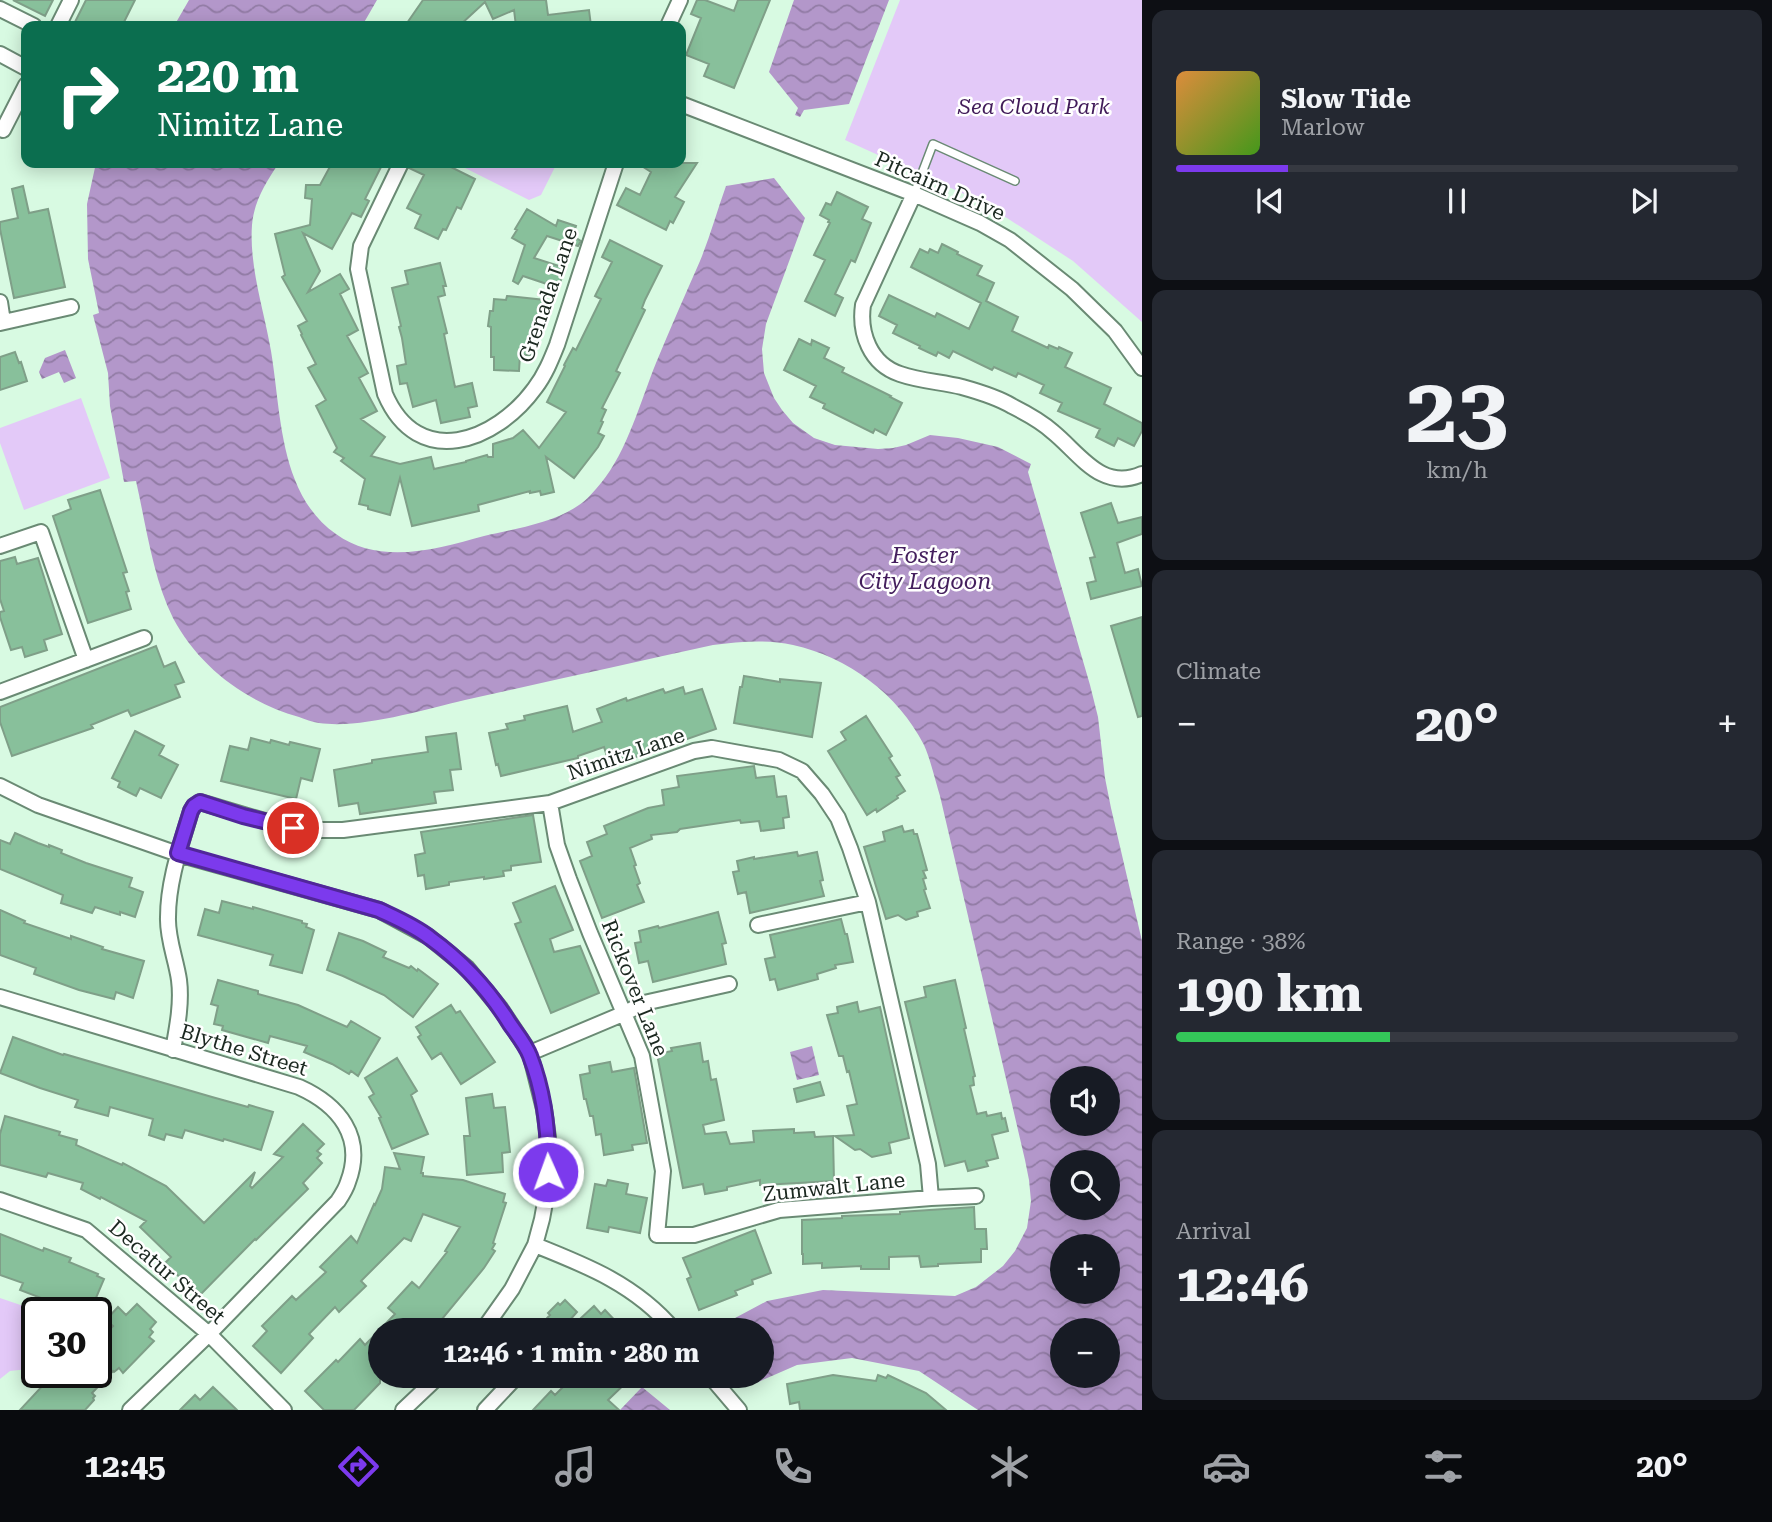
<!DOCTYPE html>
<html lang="en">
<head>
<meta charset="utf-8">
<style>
  body { margin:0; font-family:"Roboto Serif",serif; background:#242831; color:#f1f3f6; height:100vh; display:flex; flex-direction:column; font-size:26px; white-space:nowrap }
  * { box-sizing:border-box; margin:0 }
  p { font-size:23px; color:#9ea1a6 }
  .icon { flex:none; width:38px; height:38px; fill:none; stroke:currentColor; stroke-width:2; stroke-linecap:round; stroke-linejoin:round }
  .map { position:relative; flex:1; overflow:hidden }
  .panel { display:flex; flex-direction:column; gap:10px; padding:10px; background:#0d0f14; width:630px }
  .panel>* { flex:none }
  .hud { position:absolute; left:21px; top:21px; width:665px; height:147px; border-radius:14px; box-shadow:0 4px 18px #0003; background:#0b6e4f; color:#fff; overflow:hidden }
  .controls { position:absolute; left:1050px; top:1066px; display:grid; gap:14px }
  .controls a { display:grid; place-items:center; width:70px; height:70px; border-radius:50%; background:#171b24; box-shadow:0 4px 18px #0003; font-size:35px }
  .speed { position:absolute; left:21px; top:1297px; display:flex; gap:14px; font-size:35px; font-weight:700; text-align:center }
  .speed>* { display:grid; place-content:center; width:91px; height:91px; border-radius:50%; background:#171b24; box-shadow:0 4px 18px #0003; line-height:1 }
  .speed .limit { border:4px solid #111; border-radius:10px; background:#fff; color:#111 }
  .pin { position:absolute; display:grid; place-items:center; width:60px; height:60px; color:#fff; margin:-30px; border:4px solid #fff; border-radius:50%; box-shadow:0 2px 7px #0007 }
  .me { position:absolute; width:77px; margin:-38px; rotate:358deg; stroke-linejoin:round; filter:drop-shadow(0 0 5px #0008) }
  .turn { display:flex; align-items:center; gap:24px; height:147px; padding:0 21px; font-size:32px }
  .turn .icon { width:91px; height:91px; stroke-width:2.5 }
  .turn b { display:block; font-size:49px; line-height:60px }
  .big { font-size:52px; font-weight:700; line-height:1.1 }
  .panel .tile { flex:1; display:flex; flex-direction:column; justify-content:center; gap:10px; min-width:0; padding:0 24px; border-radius:14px; background:#242831 }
  .panel .dial { align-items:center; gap:0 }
  .dial b { font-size:91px; line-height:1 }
  .song { display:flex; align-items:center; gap:21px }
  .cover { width:84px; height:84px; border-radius:10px; background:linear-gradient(135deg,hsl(30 70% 55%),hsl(100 70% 35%)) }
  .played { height:7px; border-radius:4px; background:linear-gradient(90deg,#7c3aed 20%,#363941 20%) }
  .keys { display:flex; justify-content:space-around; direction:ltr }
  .heat { display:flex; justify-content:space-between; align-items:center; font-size:38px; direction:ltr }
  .charge { height:10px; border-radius:5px; background:linear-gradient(90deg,#34c759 38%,#363941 0) }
  .trip { position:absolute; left:368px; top:1318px; width:406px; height:70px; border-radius:35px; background:#171b24; box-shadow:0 4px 18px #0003; font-weight:700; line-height:70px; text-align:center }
  .dock { display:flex; height:112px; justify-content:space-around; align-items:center; background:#090b0e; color:#9ea1a6 }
  .dock .icon { width:49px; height:49px }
  .dock .selected { color:#7c3aed }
  .dock b { font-size:32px; color:#f1f3f6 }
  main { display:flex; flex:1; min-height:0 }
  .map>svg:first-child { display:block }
</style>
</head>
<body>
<main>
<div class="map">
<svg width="1142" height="1410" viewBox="0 0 1142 1410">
  <defs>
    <pattern id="water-waves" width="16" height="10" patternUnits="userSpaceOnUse" patternTransform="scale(1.75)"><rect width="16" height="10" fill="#b397ca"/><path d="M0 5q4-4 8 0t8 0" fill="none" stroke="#917ba4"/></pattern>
  </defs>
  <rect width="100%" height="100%" fill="#d8fae2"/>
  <path fill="#e3c9f8" d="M900,0H1142V322L1073,261L984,203L845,140Z
    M458,163H557L541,195L529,200L459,165Z
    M81,398L110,478L24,510L0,443V428Z
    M0,1298L41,1312H37V1368L10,1371L0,1379Z"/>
  <path fill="url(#water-waves)" fill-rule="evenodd" d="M189,0H377L362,26H174Z
    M794,0H889L849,104L804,110L800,117L795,115L798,108L769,72Z
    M96,163H279C266,182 254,201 252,225C249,267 264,310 271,351C278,393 279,439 295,480C303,501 317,521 336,534C380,566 437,549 484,536C514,529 554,523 579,505C587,500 595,490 601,483C627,452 641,400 656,363C670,329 685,295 700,261C710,237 717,211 726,186L774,178L805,218L766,324L762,349L764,373L774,398L782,410L793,423L814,438L835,445L878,449L893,448L906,445L930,435L958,438L998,447L1031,464L1028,472L1090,685L1098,717L1105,778L1111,808L1142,941V1410H978L919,1371L852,1358L797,1365L756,1383L751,1376H761V1330H725L722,1325L767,1301L823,1290L955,1296L976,1287L1003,1266L1015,1251L1027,1228L1031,1201L1029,1180L1025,1160L940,796C935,780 931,761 924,745C898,694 848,657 793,645C767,639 738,642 713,645C630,663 547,682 465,700C422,710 361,729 319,723C312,722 305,719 299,717C246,702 199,667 173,618C153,578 146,525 136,481L124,482L110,406L108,373L93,315L99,313L88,259L87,204ZM1108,1078V1124H1062V1078ZM1108,1162V1208H1062V1162ZM1108,1246V1292H1062V1246ZM1108,1330V1376H1062V1330Z
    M65,350L76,378L64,383L59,372L42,379L39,372L45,358Z
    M812,1046L819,1075L797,1080L790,1052Z
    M642,1387L670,1410H620Z"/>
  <path fill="#88c09b" stroke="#7f9f88" stroke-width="2" d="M13,0H53L45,16Z
    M86,0H135L122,26H73Z
    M423,0H546L548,15L589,10L591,26H516L514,10L493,19L485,2L459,26H405Z
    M697,0H705L734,11L738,0H770L734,88L704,76L709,64L686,55L701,18L691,14Z
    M332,163H383L365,199L369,201L361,217L352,213L332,249L303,233L320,271L308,292L340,274L349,289L340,294L358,330L347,336L368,373L359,378L377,411L361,419L385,437L371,456L400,464L431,457L434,469L466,462V461L487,455L488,457H493V444L513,438L523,430L539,448L566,412L547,402L565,366L564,365L573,348L576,350L601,299L595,296L612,262L602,257L610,240L662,266L645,300L642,308L645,310L616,371L620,373L602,408L606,410L601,421L603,422L598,433L604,436L598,447L574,478L546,457L554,492L541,495L540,491L530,493V491L478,505L479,511L412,526L400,478L390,515L368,509V506L359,504L365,479L341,461L344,458L334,452L337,448L316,406L326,400L308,368L316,364L301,335L302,334L298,326L307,321L282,277L285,275L275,234L310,225L312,199L305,198L306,185H320Z
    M411,163H443L475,179L461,209L457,207L446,230L443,229L438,239L415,228L421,215L407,208L424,175L409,168Z
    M637,163H697L675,197L684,202L673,223L670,221L666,230L617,205L626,188L640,195L651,172Z
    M23,186L29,213L48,209L65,287L14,298L0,229V222L18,218L12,189Z
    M837,192L868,207L862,219L871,223L855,262L851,260L835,294L843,298L835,316L805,301L825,260L814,255L830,223L828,222L829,220L820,215L826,203L831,205Z
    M527,209L556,226L558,220L576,226L573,236L581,241L578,246L547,236L534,258L565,268L559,286L547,282V284L523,276L518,284L513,281L525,245L512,238L517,230L515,229Z
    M942,244L958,252L957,254L982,266L977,275L994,283L986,301L1018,317L1012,331L1048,348L1049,345L1058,349L1059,347L1072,353L1065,367L1111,388L1104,404L1142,423V431L1134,446L1118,438L1114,446L1096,437L1100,429L1058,411L1062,403L1040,393L1044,385L1018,373L1016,377L994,367L992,370L953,351L949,358L938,352L936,356L919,348L920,346L893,333L897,325L879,316L889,295L935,317L937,313L969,329L981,303L911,267L920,249L928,253L930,249L938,253Z
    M440,263L446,286H443L445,295L438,297L447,333L444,334L455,387L472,383L477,406L468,408L470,417L441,423L436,400L413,407L407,383L400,384L397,366L406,364L402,338L399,327L401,326L392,288L408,284L405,271Z
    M507,296L545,300L543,318L536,317L535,355H520L519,371L494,370V357H491V327L488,326L490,311H493L494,299L506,300Z
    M799,339L811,345L812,340L829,348L824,358L844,368L842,372L891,396L890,397L902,403L886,435L875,429L873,433L823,408L825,404L810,397L816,386L784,370Z
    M15,352L19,363L21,362L27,381L0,390V357Z
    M100,490L127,572L123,573L129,591L126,592L131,609L88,623L53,516L71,509L68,500Z
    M1111,503L1118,523L1142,517V534L1117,543L1125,573L1138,569L1142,586L1091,599L1087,583L1096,581L1090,558L1095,557L1081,513Z
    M15,557L17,564L38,558L62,634L44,640L47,650L25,657L22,647L11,650L0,617V612L4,611L0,599V561Z
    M1142,617V716L1138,717L1111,626Z
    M156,646L164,667L175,662L184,682L175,685L180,697L131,716L128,710L91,725L93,728L12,756L0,722V707Z
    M744,676L780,682V679L821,683L812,737L734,723L740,687H742Z
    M683,687L685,694L702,689L716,729L610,766L604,747L578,756V758L501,776L498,764L496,765L489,733L508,729L506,724L525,720L524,716L567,706L573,732L602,722L597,709L626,698L627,701L663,689L665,693Z
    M866,716L892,756L889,758L900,775L896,777L905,791L897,796L898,798L877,812L876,809L867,815L828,751L846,740L841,732Z
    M135,731L164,746L159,755L178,765L161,798L140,788L136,796L118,787L120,782L112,778Z
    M456,733L461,769L450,770L453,790L434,792L436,803L360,814L358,803L339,806L334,770L372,763V760L428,752L426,737Z
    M251,738L270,743L271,740L289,745L290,742L320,749L312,781L301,778L296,799L221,781L230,746L248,750Z
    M754,766L756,778L774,776L777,797L786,796L789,817L783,818L784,828L761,831L759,821L741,823L740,820L680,829L677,832L651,835L652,839L630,848L636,865L634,866L640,883L637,885L644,902L602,918L580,861L592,856L587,842L607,834L604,826L648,808L664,805L662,790L679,787L677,776Z
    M533,815L541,862L511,866V870L503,871L504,876L484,879V877L449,882V885L426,889L424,875L418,876L415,855L425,853L421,832Z
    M902,826L904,832L913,830L914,834H917L927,870L923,871L926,878L923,879L926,889L924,890L930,908L917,912L918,916L906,920L898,915L886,919L864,847L885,841L883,832Z
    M15,833L38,843L49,847V845L62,850L61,853L86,863L132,878L129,887L143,892L135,917L120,912V915L95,907L92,913L61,903L63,895L0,869V840L10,844Z
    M797,852L798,856L817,852L823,880L820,881L824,896L750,913L746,892L738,894L733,872L739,871L737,861L754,857V859Z
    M555,886L573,930L550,939L554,952L580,946L599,993L551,1013L515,924L521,922L513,903Z
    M222,901L253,909V907L302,921V923L307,924L306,927L314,930L302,973L270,965L273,955L198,935L205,909L219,913Z
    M0,910L25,921L24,923L71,939V936L103,947L102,949L144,961L133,998L116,992L114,999L79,990L34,974L36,968L0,955Z
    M718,912L726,943L722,944L726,964L653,982L648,961L639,963L635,943L641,942L639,931L658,926L659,928Z
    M841,919L845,934H847L853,962L835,965L836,968L817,974L818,979L778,990L775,979L770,980L765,959L775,957L770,935Z
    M339,933L363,941L386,952L383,957L409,968L411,966L417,971L418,969L438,984L413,1017L384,995L343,976L327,970Z
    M218,980L258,991V994L298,1005L347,1027L351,1021L380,1038L358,1076L351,1071L349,1074L332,1064L304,1052L307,1046L270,1036L268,1043L222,1030L223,1026L214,1024L218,1006L211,1004Z
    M955,980L966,1028L964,1029L975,1076L973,1077L974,1085L970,1086L977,1114L986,1112L987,1116L1001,1113L1002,1119L1005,1118L1008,1131L992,1135L998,1158L986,1161L988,1166L968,1171L965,1161L945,1166L905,1002L926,997L924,987Z
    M857,1002L859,1012L880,1007L909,1138L889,1143L891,1153L872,1157L860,1149L855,1150L835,1136L854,1135L847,1106L857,1104L849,1071L847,1072L843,1056H839L827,1015L838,1013L837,1007Z
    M451,1005L456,1013L460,1011L495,1062L461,1084L441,1053L432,1059L418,1037L421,1035L416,1027Z
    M13,1037L63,1055L64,1054L212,1097L248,1107L249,1105L273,1112L261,1150L224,1139L223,1141L185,1130L182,1138L166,1134L164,1140L149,1135L153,1119L110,1107L108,1116L75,1107L78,1100L40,1088L0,1073Z
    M700,1043L703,1062L708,1061L711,1080L716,1079L724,1120L703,1125L705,1134L726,1132L730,1144L754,1142L753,1131L794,1129V1133L814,1132L815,1137L833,1136L834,1181L760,1185V1180L727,1187V1190L705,1194L703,1184L683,1188L657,1054L672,1051L671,1048Z
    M397,1058L417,1091L411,1095L428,1134L392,1149L379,1118L381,1117L369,1097L374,1094L365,1078Z
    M610,1062L612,1072L634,1068L647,1143L632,1145L633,1150L604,1155L601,1134L596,1135L593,1116H590L586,1099H584L580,1075L590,1073L589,1066Z
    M820,1082L824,1095L797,1102L794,1089Z
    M492,1094L494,1108L505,1107L510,1152L502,1153L503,1172L467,1175L464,1136H470L466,1098Z
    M5,1116L60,1132L59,1135L77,1140L76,1145L122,1165L123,1163L166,1186L204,1223L255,1172L250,1186L252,1188L283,1157L274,1154L303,1124L324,1144L317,1151L321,1154L317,1158L322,1163L303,1183L308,1189L256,1240L255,1239L199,1296L165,1263L171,1257L140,1227L146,1221L101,1197L100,1199L81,1189L83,1183L48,1173L46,1177L0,1165V1134Z
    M394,1153L424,1157L421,1173H423V1176L463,1180L505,1194L503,1202L506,1203L493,1243L495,1244L492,1249L495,1251L484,1268L433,1330H380V1383L354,1410H324L305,1391L336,1360L338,1362L360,1339L365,1345L395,1314L388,1308L412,1282L419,1288L447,1252L445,1251L460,1227L423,1214L411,1241L404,1238L361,1281L366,1286L339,1312L335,1307L309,1334L313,1338L281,1373L253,1346L267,1331L262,1326L292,1296L296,1300L326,1272L320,1267L351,1236L357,1243L374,1204L375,1205L382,1189L385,1167L400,1169Z
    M608,1180L628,1184L626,1194L647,1198L640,1233L609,1227L608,1232L587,1228L595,1184L606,1186Z
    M974,1207L975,1229H986L987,1249H981V1262L938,1264V1266L921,1267L919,1256L889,1257V1269H861V1266L822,1268V1263L803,1264V1254H802V1220L842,1218V1216L900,1214V1212Z
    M755,1230L771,1273L752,1280L753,1284L735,1291L737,1295L699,1310L687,1279L691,1277L683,1258Z
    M0,1234L43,1251L44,1248L71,1258L69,1262L98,1274L97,1276L104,1279L90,1312H84L55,1300L54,1303L20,1290L23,1283L0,1275Z
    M565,1300L577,1312L561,1330H536L550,1315L548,1313L558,1303L560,1305Z
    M137,1304L156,1322L150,1329L153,1332L149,1337L154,1341L123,1373L119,1368L114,1372L113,1371L92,1393L95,1396L93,1398L94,1400L85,1410H20L47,1381L48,1383L59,1372H96V1343L113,1326L106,1320L118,1307L126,1315Z
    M594,1306L601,1314L605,1310L624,1330H593L581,1318Z
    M833,1375L876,1381L878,1375L886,1378L888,1375L926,1393L946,1410H800L799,1402L790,1404L787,1384Z
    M574,1376H633L608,1400L619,1410H533L551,1391L555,1395Z
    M213,1387L237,1410H180L195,1395L200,1400Z"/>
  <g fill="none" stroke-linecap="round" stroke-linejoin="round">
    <g stroke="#6a8a74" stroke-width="10">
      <path id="lane" d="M914,194L933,144L1015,181"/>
    </g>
    <g stroke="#6a8a74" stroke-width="18">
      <path id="street" d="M0,9L34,26
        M58,26L71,0
        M668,26L680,0
        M0,54L26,68
        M681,104L914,194L980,223L1010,240L1072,289L1115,331L1142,368
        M3,130L26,85
        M401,163L361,246L358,269L385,394C418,471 496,442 535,388C545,375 551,360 557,345L616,163
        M914,194L863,305C859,333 870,364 900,374C920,381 942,382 962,387C980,392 997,397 1012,406C1026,413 1041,421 1053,432C1080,454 1102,492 1142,474
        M0,302L3,322
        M0,323L71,307
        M0,546L41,532L86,660
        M0,692L144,638
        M0,786L38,805L178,854L379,910L429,937L467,968L500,1008L530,1053L544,1109L549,1145L548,1172L546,1197L542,1219L535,1245L512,1289L483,1330
        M550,803L557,845L569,879L590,933L642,1056L663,1171L657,1235H694L779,1210L931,1198L976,1196
        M758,925L868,902
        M0,997L299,1087C339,1105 365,1137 348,1182C346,1189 342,1195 338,1201L209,1334L130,1410
        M173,1050C177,1028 182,1003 179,980C176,959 167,938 168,917C168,881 181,845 191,811L194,806L200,802L278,825L307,830H343L550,803L694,751L712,748L779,760L802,771L822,794L838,818L850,848L868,902L928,1164L931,1198
        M530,1053L625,1013L644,1003L729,984
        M0,1200L86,1230L209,1334L284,1410
        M535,1245C588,1266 636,1285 674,1330
        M710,1376L739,1410
        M403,1410L439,1376
        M485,1410L517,1376"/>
    </g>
    <use href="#lane" stroke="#fff" stroke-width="7"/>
    <use href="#street" stroke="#fff" stroke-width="14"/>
  </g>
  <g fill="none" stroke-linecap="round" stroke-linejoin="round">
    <g stroke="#51269a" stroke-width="18">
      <path id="route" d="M293,828L243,816L200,802L194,806L191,811L178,853L379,910C396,918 415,926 430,938C462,961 489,990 510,1024C517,1034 526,1045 530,1056C544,1092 549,1133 548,1172"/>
    </g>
    <use href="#route" stroke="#7c3aed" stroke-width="12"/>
  </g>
  <g text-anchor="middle" stroke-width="5" stroke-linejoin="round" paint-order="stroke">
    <g font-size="21" font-style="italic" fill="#411b59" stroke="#fff">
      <text x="1034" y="114">Sea Cloud Park</text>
    </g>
    <g font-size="21" fill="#1b2820" stroke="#fff">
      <text transform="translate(940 186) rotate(24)" y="7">Pitcairn Drive</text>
      <text transform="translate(548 295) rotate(-71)" y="7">Grenada Lane</text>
      <text transform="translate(626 754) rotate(-19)" y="7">Nimitz Lane</text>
      <text transform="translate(635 988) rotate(68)" y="7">Rickover Lane</text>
      <text transform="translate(244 1050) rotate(17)" y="7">Blythe Street</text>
      <text transform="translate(834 1187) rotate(-6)" y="7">Zumwalt Lane</text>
      <text transform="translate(167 1272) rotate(41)" y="7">Decatur Street</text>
    </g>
    <g font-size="23" font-style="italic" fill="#441f5d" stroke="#fff">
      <text x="925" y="563">Foster<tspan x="925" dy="26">City Lagoon</tspan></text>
    </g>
  </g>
</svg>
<div class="controls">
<a><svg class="icon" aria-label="sound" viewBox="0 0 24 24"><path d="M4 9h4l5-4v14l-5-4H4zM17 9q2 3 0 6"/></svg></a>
<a><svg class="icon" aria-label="search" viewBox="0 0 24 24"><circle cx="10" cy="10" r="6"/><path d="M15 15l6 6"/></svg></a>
<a>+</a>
<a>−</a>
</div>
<div class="speed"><div class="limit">30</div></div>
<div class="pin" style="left:293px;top:828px;background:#d93025"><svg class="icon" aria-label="arrive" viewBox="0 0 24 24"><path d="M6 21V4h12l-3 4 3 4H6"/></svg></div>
<svg class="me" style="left:548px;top:1172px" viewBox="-20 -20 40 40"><circle r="17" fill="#7c3aed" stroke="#fff" stroke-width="3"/><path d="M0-11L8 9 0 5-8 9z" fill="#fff"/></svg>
<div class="trip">12:46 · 1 min · 280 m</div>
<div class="hud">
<div class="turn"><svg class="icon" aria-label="right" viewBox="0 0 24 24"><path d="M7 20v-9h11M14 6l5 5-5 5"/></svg><div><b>220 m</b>Nimitz Lane</div></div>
</div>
</div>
<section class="panel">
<div class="tile">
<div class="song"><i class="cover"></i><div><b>Slow Tide</b><p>Marlow</p></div></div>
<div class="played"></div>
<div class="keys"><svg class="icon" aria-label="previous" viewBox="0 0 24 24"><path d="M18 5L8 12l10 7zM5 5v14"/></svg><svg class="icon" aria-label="pause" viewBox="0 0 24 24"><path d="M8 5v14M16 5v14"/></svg><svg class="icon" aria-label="next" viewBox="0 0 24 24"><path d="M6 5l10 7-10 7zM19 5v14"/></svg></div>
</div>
<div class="tile dial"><b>23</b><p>km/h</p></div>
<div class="tile"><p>Climate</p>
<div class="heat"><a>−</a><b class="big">20°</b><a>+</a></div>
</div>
<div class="tile"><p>Range · 38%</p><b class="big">190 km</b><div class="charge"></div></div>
<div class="tile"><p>Arrival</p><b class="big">12:46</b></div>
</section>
</main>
<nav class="dock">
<b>12:45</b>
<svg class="icon selected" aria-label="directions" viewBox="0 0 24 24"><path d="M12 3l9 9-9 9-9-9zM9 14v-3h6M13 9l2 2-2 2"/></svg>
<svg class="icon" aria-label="music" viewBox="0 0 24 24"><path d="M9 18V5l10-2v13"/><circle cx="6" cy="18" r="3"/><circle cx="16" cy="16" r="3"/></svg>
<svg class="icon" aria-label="phone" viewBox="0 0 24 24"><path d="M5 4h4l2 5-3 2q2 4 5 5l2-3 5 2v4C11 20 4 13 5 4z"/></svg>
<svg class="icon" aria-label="climate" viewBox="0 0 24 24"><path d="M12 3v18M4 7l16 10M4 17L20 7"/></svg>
<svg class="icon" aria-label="car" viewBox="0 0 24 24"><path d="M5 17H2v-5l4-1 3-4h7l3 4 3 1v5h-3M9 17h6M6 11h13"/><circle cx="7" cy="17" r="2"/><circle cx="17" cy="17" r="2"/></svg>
<svg class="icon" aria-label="filters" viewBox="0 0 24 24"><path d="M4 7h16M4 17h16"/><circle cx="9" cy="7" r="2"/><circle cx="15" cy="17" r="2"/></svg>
<b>20°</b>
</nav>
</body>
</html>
